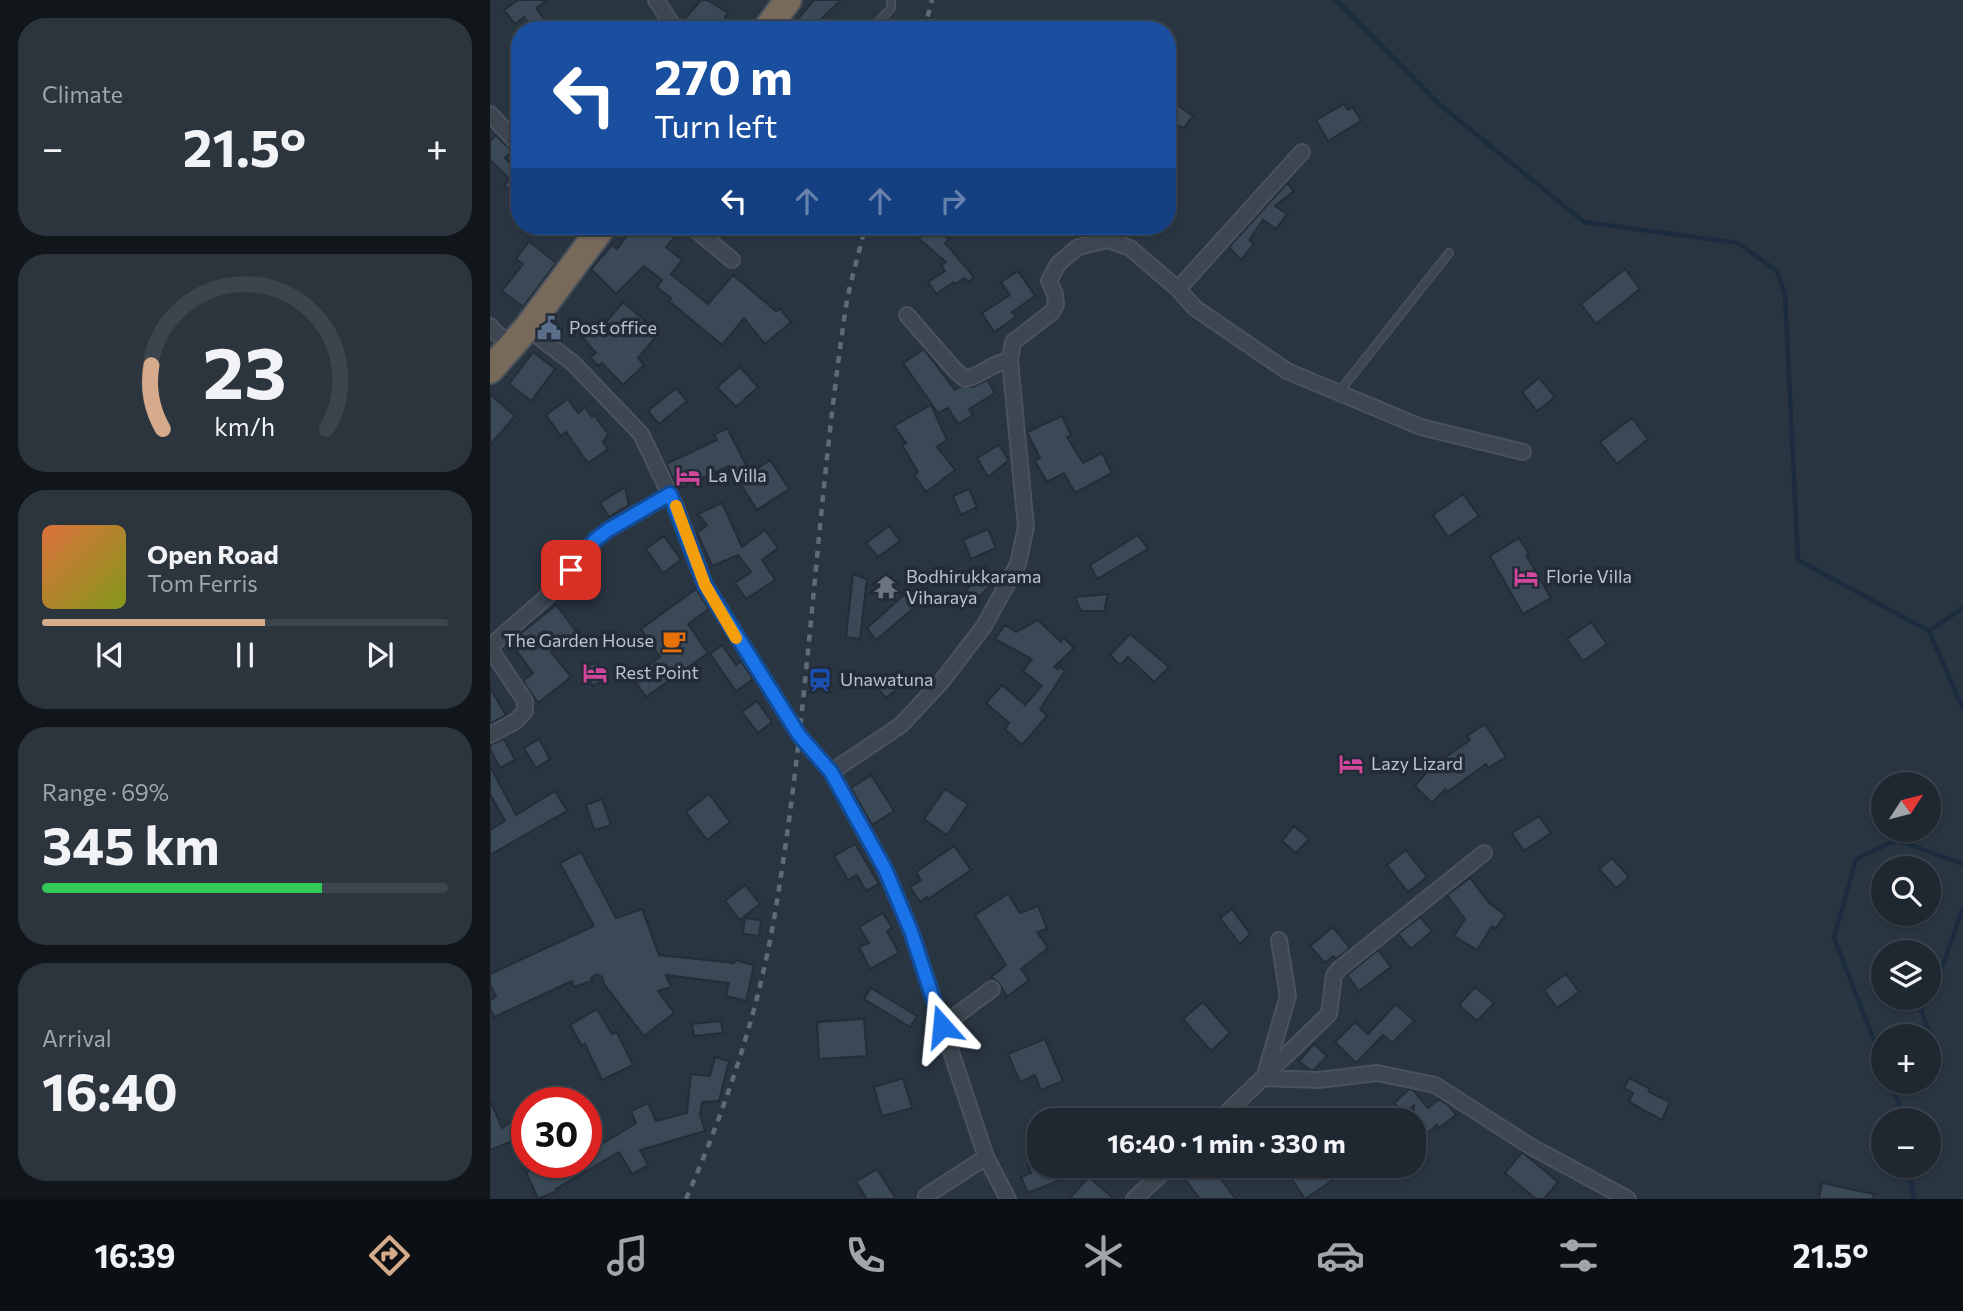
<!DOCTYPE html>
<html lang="en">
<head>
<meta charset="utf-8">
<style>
  body { margin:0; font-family:Commissioner,sans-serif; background:#2c343d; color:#f1f3f6; height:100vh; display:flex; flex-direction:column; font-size:26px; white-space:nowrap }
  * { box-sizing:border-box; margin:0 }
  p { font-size:23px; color:#a1a6ab }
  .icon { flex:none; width:38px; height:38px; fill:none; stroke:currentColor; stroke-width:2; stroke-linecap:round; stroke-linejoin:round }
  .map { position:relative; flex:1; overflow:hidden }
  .panel { display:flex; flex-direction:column; gap:18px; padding:18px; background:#11161b; width:490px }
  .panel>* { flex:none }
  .guide { position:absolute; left:21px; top:21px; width:665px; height:214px; border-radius:28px; box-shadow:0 2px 5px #0004,0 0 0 2px #3c444d; background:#1a4fa0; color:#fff; overflow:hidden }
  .needle { width:46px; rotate:54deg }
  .buttons { position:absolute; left:1381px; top:772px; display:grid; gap:14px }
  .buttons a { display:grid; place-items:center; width:70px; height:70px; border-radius:50%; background:#1f2831; box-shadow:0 2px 5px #0004,0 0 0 2px #3c444d; font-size:35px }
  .speed { position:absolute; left:21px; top:1087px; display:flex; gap:14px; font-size:35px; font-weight:700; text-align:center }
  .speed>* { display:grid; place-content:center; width:91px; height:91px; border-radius:50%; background:#1f2831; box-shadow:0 2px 5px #0004,0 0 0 2px #3c444d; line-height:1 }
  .speed .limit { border:10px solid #d22; background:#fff; color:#111 }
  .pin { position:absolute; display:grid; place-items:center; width:60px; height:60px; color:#fff; margin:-30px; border-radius:14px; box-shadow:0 4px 10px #0006 }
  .me { position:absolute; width:77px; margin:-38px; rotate:342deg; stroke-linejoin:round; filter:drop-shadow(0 0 5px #0008) }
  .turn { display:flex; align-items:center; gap:24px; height:147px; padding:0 28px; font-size:32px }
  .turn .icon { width:91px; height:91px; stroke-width:2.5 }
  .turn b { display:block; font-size:49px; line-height:60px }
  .lanes { display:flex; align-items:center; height:66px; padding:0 28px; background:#0003; justify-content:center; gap:35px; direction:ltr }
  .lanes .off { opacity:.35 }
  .big { font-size:52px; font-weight:700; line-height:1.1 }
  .panel .tile { flex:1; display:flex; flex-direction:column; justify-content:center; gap:10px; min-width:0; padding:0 24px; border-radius:28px; background:#2c343d }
  .panel .dial { align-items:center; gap:0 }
  .dial svg { height:182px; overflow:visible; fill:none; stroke:#3c444d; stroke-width:7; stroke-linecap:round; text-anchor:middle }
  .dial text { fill:#f1f3f6; stroke:none }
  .song { display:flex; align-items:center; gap:21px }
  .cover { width:84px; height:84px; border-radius:10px; background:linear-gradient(135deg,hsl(20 70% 55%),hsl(70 70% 35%)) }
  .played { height:7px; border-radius:4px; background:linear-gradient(90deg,#d6ab8b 55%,#3c444d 55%) }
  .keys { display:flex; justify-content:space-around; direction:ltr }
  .heat { display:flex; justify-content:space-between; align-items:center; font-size:38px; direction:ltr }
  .charge { height:10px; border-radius:5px; background:linear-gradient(90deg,#34c759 69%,#3c444d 0) }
  .trip { position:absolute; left:537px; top:1108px; width:399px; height:70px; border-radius:28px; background:#1f2831; box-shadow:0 2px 5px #0004,0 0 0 2px #3c444d; font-weight:700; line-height:70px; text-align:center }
  .dock { display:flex; height:112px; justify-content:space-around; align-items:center; background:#0c1014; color:#a1a6ab }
  .dock .icon { width:49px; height:49px }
  .dock .selected { color:#d6ab8b }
  .dock b { font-size:32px; color:#f1f3f6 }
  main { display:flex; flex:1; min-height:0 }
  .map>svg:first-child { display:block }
</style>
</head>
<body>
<main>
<section class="panel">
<div class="tile"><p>Climate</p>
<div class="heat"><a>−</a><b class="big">21.5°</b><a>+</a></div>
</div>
<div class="tile dial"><svg viewBox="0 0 100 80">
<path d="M14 69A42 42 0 1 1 86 69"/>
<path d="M14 69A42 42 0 0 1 9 41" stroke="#d6ab8b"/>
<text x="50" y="56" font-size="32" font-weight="700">23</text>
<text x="50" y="72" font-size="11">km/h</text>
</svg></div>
<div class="tile">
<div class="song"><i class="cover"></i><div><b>Open Road</b><p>Tom Ferris</p></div></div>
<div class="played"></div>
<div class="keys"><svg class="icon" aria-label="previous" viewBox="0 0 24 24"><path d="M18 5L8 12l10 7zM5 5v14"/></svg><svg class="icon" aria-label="pause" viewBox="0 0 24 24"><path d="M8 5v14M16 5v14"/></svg><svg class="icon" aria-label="next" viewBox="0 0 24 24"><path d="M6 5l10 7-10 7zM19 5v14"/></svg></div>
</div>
<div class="tile"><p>Range · 69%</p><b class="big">345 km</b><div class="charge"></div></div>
<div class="tile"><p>Arrival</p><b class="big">16:40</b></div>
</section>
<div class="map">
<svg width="1473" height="1199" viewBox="0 0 1473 1199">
  <rect width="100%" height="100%" fill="#293541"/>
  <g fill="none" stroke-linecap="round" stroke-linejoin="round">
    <path stroke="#1c2c3f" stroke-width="4.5" d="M846,0L950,105L1094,222L1248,243L1287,271L1295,294L1308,560L1439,631L1473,709
      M1439,631L1473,608
      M1438,994L1453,965L1473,907
      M1437,998L1431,1010L1451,1064
      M1393,1063L1344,938L1366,859L1406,840L1473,864
      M1400,1082L1409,1103L1411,1120
      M1418,1166L1424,1199"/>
  </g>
  <path fill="#3b4957" stroke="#242d39" stroke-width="2" d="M28,0H57L46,8L62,30H44L34,17L25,24L14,10Z
    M211,0H217L238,13L235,17L250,30H196L192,22Z
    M324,0H351L331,19L344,30H317L306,21Z
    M677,98L703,116L694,128L689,126L687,130L677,123Z
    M854,104L858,110L863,107L871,121L838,141L826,120Z
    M6,135L22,151L15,158L28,171L30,169V201L14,185L20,179L0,160V141Z
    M797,183L804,191L785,206L797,214L786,229L773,220L759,240L764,244L751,260L739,247Z
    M144,226H183L190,231L176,247L192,260L181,274L218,304L243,275L286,311L290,309L301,322L275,344L254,318L232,345L179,301L181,298L167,287L172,280L154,266L126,294L101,269L122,245L127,249Z
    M441,226L459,239L455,243L484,277L479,282L474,278L466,284L464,282L446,294L438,282L455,271L451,266L456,262L429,239Z
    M39,241L66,263L33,307L12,291L33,264L26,259Z
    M1135,269L1150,289L1106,324L1091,304Z
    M528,271L545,296L522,312L526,317L504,332L492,313L520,295L511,282Z
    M133,302L169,333L148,358L154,365L133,385L112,363L108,366L100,357L106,353L92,337L108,322L112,327Z
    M434,349L465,390L469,387H483L497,380L505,393L479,409L483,415L468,424L458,408L448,413L413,363Z
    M43,352L65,369L41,401L19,384Z
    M250,367L268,387L246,407L227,387Z
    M1049,378L1065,397L1047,411L1032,392Z
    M186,388L197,401L169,424L158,411Z
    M0,394L25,416L0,445Z
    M78,399L88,413L95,407L102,417L104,415L118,434L113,442L118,449L98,463L76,432L71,436L56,415Z
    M441,405L457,440L447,447L465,470L436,492L424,475L428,472L412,445L416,443L404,426Z
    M572,416L581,435L577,437L593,463L612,453L622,473L585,493L574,473L557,482L545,461L550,458L537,432Z
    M1142,418L1158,439L1127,464L1110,442Z
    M237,428L260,473L280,460L299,489L267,510L239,466L188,489L176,464L227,440L224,435Z
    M509,445L519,460L498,477L487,458Z
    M135,487L139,505L119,517L110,503Z
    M479,489L487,507L471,515L463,496Z
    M973,494L989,516L958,537L943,515Z
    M232,503L252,547L275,530L288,548L272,560L285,580L256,599L245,583L261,572L248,555L222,566L207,533L217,525L208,514Z
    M399,526L410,541L388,557L376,543Z
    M498,529L506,548L481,559L473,540Z
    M648,535L658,549L607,579L600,565Z
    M174,536L191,560L173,573L156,549Z
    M1029,538L1039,554L1036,555L1061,598L1033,614L1000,556Z
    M496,570L506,580L486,600L476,590Z
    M363,574L377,579L370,639L356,637Z
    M206,589L219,609L198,624L218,653L156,697L142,677L170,657L151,629Z
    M415,594L426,606L386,640L377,628Z
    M618,594L614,611H591L585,597Z
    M66,605L87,632L61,652L81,677L48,703L33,681L43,673L20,642Z
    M548,620L571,642L574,638L584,648L564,667L568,669L570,667L575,671L550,709L557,716L532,745L515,729L519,723L496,703L512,685L535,705L552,686L533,671L542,659L505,639L515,625L526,632Z
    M1101,622L1117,644L1093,661L1077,639Z
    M640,634L679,667L664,682L638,657L630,665L620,655Z
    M232,645L246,665L251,661L263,679L246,691L220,654Z
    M102,664H107L116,678L103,686L93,669Z
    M405,674L413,684L396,698L387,688Z
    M0,688L16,715L0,724Z
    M267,701L282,722L268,733L252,712Z
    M995,724L1016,757L998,768L996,764L957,792L955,789L942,803L925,786L940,768L980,740L977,736Z
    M14,739L25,760L10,768L0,749V745Z
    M49,739L60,759L46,768L34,748Z
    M0,766L26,815L65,791L77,811L0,855V830L15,821L0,794Z
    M381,775L404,811L382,825L361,788Z
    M455,789L478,804L457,835L434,819Z
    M219,794L240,822L217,840L196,812Z
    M112,799L121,825L104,830L96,805Z
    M1049,816L1061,833L1034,851L1022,833Z
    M804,826L819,839L806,853L792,841Z
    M365,844L389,884L376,891L367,875L358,880L344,856Z
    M464,846L481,870L438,899L437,897L430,902L420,887L431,880L426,872Z
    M916,850L937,877L918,892L897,865Z
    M91,852L126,918L152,909L169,955L244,963L245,960L264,965L256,1001L236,996L239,983L176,975L181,987L168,991L184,1013L154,1036L114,984L112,977L107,974L101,978L102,981L84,987L82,981L4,1017L0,1009V1000L6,997L0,984V974L104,926L70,863Z
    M1122,858L1139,877L1126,888L1109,869Z
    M980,878L999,903L1015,915L1005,929L1002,926L987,950L964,936L975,919L957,895Z
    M255,885L270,904L250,920L235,901Z
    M518,894L530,913L548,906L557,929L547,932L558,948L531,969L539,980L517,997L509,983L501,977L516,965L485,915Z
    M742,909L760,934L750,944L730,918Z
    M393,913L402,928L397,931L409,953L380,969L369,947L379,943L369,927Z
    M930,917L942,931L921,949L908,934Z
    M255,918L271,920L269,936L253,934Z
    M843,927L860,948L846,959L843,956L835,963L820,946Z
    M888,950L901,967L869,991L857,975Z
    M1076,974L1089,992L1067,1008L1054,990Z
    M985,987L1004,1003L987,1021L969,1005Z
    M381,988L427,1016L420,1027L374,999Z
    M713,1002L740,1033L721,1051L693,1019Z
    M906,1004L924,1021L902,1043L893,1035L866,1063L845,1042L865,1022L878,1034Z
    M107,1009L122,1034L127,1032L143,1065L112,1080L95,1044L92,1046L80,1025Z
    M374,1019L377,1056L329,1059L327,1022Z
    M231,1021L233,1033L204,1036L202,1024Z
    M555,1039L573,1081L551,1090L545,1075L530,1082L518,1054Z
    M824,1044L837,1056L824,1070H820L809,1061Z
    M225,1057L239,1061L229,1101L212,1102L210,1115L215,1131L150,1150L158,1165L142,1174L129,1152L66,1189L67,1191L48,1199L36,1172L58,1162H96V1119L112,1144L146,1123L141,1111L158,1103L166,1121L197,1113L201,1074L220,1076Z
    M413,1078L422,1108L392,1116L384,1087Z
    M1139,1078L1160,1089L1159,1092L1180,1102L1172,1120L1139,1102L1143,1093L1134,1088Z
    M919,1089L923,1090L938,1108L949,1099L958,1105L966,1115L949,1128L947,1125L929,1140L924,1134V1105L914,1114L904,1103Z
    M0,1100L12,1128L37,1111V1150L29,1138L0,1150Z
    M1032,1152L1068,1182L1054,1199H1046L1015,1173Z
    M538,1166H572L577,1177L538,1193L531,1177L541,1173Z
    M712,1166H721L746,1199H710L695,1179Z
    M793,1166H842L849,1176L815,1199Z
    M387,1169L406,1199H377L366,1182Z
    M599,1177L624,1199H579Z
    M1332,1183L1384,1194L1383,1199H1329Z"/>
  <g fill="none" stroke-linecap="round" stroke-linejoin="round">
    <g stroke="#4a525e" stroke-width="10">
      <path id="lane" d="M381,30L401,8V0
        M849,392L959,253"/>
    </g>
    <g stroke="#4a525e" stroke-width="18">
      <path id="street" d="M166,0L186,30
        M0,114L30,146
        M201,226L242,260
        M688,289L812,152
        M417,315L464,369L475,379C489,377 501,363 520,360
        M0,326L19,346
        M37,328L83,363L151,434L186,507L215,585L309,735L341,772L395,869L421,931L496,1157L518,1199
        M0,735L26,721L35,711V701L1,650L4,643L69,586L105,540L118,530L180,494
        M341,772L411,725L452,681L494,626L528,564L536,527L520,360L523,342L562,312L566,304L565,294L559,281L568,264L588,247L618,240L640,248L688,289L705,308L797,371L931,427L1033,452
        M789,940L798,996L774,1078L829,1080L887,1073L945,1085L1040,1146L1138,1199
        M452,1026L502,989
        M729,1120L839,1014L844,975L849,969L994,853
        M436,1196L496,1157
        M644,1199L680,1166"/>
    </g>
    <g stroke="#48515c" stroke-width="30">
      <path id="highway" d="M276,30L298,0
        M0,370L37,328L113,226"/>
    </g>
    <use href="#lane" stroke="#3d4651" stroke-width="7"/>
    <use href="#street" stroke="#3d4651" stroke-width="14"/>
    <use href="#highway" stroke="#776a5b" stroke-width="26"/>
    <path stroke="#5f6b78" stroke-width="4.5" stroke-dasharray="7 7" stroke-linecap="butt" d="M434,30L442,0
      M196,1199C237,1105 270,1008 286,907C319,710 326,510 355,313C359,284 369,255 375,226"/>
  </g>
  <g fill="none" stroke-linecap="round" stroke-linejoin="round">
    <g stroke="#114b97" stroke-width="18">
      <path id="route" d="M81,570L105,540L118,530L180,494L215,585L309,735L341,772L395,869L421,931L452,1026"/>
    </g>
    <use href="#route" stroke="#1a73e8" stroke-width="12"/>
    <path stroke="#f59e0b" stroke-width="12" d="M186,506L215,585L246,638"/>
  </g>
  <defs>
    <g id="civic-bare" transform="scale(1.89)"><path d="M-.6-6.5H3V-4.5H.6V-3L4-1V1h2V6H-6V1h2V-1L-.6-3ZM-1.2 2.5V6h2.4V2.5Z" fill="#5c6f8a" stroke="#222b37" stroke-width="2.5" paint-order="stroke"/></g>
    <g id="hotel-bare" transform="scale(1.89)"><path d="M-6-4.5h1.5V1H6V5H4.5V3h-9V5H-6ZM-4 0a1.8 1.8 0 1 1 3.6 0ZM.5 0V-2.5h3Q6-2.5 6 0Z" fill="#d1479c" stroke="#222b37" stroke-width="2.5" paint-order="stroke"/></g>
    <g id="temple-bare" transform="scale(1.89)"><path d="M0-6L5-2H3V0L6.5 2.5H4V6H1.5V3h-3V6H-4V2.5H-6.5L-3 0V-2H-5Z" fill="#6b7280" stroke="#222b37" stroke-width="2.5" paint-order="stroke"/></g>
    <g id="cafe-bare" transform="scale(1.89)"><path d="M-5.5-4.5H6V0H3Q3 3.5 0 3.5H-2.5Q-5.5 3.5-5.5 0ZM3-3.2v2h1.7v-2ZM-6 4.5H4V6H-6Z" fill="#e8710a" stroke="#222b37" stroke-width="2.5" paint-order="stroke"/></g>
    <g id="station-bare" transform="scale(1.89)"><path d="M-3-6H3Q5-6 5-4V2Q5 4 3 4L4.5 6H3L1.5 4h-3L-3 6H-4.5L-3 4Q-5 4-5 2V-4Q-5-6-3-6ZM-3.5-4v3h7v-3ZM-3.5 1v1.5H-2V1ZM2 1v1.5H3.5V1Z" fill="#1a4fb4" stroke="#222b37" stroke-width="2.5" paint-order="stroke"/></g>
  </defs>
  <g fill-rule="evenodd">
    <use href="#civic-bare" x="59" y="328"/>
    <use href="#hotel-bare" x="198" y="476"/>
    <use href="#hotel-bare" x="1036" y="577"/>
    <use href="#temple-bare" x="396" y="587"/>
    <use href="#cafe-bare" x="184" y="641"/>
    <use href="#hotel-bare" x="105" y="673"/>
    <use href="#station-bare" x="330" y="680"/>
    <use href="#hotel-bare" x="861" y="764"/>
  </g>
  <g text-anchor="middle" stroke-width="7" stroke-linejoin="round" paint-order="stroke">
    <g font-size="18" fill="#bac2cb" stroke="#222b37" text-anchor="start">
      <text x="79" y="334">Post office</text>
      <text x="218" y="482">La Villa</text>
      <text x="416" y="583">Bodhirukkarama<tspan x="416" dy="21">Viharaya</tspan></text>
      <text x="1056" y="583">Florie Villa</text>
      <text x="164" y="647" text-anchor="end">The Garden House</text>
      <text x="125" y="679">Rest Point</text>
      <text x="350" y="686">Unawatuna</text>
      <text x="881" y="770">Lazy Lizard</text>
    </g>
  </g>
</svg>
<div class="buttons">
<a><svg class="needle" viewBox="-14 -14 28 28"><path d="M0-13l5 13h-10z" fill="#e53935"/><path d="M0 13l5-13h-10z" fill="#a1a6ab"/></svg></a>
<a><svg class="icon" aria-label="search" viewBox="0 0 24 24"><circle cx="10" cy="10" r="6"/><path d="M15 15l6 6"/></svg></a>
<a><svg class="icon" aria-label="layers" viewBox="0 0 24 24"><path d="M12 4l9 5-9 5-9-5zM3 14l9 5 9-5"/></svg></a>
<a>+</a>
<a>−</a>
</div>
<div class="speed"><div class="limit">30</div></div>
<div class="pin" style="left:81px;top:570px;background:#d93025"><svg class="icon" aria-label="arrive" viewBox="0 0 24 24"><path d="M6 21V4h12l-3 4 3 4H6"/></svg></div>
<svg class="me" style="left:452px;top:1026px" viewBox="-20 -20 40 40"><path d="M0-17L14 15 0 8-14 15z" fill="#1a73e8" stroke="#fff" stroke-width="4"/></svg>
<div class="trip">16:40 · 1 min · 330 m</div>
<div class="guide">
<div class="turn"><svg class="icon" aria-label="left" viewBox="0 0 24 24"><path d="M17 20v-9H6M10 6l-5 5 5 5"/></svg><div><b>270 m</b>Turn left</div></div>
<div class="lanes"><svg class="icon" aria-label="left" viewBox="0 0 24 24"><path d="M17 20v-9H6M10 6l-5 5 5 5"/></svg><svg class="icon off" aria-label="ahead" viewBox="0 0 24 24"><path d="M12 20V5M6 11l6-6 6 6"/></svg><svg class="icon off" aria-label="ahead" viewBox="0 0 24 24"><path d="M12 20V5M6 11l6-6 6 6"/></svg><svg class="icon off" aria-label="right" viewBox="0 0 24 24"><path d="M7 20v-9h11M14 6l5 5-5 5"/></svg></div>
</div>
</div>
</main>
<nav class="dock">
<b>16:39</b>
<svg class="icon selected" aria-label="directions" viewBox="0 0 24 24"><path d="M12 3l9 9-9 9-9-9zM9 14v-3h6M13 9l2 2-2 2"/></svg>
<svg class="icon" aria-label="music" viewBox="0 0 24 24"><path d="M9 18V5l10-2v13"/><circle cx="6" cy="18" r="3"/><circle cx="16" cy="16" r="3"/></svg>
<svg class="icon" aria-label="phone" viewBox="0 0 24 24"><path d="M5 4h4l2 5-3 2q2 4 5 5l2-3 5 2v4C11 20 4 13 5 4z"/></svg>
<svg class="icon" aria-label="climate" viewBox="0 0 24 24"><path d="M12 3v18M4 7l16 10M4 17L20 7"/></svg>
<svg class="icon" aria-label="car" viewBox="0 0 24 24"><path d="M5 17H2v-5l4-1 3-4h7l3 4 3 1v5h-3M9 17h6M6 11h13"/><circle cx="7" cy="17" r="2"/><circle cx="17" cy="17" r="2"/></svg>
<svg class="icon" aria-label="filters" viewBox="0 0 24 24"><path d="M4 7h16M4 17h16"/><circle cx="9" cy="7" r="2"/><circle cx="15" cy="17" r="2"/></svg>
<b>21.5°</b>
</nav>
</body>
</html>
